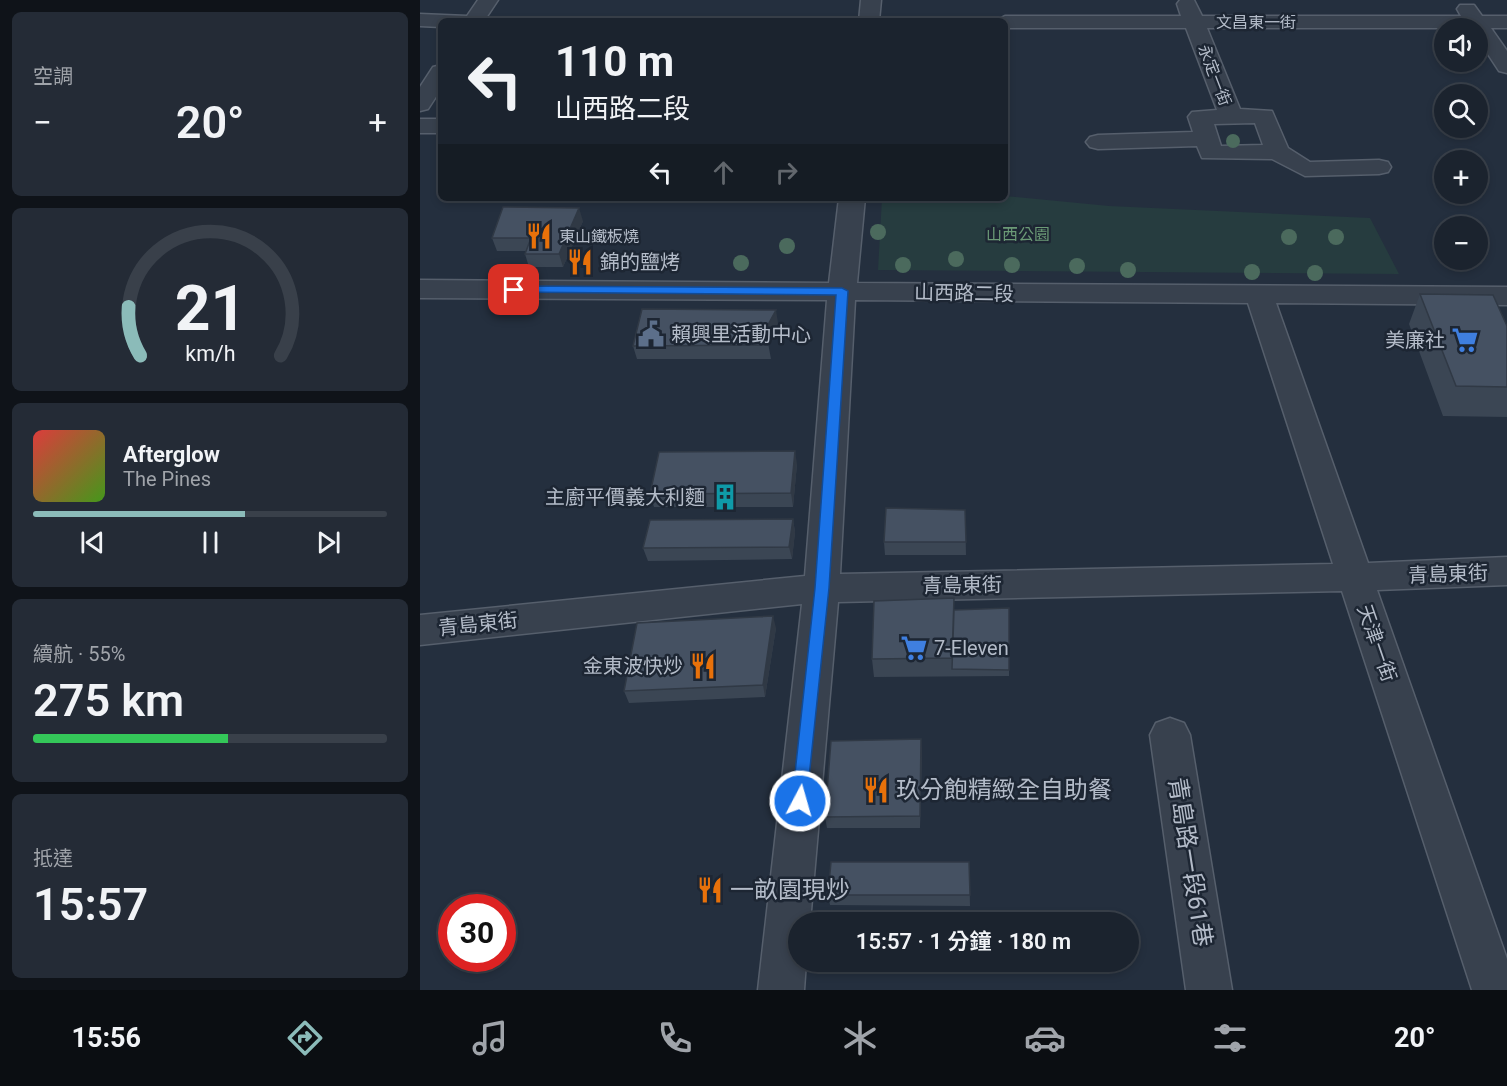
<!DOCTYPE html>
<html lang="zh-TW">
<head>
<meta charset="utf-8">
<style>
  body { margin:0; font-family:Roboto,"Noto Sans TC",sans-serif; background:#242b36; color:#f1f3f6; height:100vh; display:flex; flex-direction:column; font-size:22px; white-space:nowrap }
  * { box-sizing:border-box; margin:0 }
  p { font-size:20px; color:#a0a4aa }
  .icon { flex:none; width:33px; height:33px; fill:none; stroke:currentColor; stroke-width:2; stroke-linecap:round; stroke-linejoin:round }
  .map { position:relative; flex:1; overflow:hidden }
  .side { display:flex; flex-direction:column; gap:12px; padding:12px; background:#0f1319; width:420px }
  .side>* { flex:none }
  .top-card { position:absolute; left:18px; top:18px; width:570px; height:183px; border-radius:9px; box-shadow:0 3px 9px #0003,0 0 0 2px #39404a; background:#1b232e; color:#f1f3f6; overflow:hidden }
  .controls { position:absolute; left:1014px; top:18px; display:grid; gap:12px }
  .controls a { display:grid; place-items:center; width:54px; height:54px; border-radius:50%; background:#1b232e; box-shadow:0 3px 9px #0003,0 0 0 2px #39404a; font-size:30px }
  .speed { position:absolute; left:18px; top:894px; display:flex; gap:12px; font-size:30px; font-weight:700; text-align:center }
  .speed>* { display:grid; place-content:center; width:78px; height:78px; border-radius:50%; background:#1b232e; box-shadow:0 3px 9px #0003,0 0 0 2px #39404a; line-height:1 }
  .speed .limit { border:9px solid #d22; background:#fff; color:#111 }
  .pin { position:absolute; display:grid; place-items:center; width:51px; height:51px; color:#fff; margin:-26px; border-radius:12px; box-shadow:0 3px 9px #0006 }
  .me { position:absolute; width:66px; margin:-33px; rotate:6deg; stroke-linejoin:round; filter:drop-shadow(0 0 4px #0008) }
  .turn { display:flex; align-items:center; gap:21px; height:126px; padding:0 18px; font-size:27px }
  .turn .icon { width:78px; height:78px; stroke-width:2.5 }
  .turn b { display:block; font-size:42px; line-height:51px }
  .lanes { display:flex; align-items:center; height:57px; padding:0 18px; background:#0003; justify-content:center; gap:30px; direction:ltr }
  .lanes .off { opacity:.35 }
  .big { font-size:45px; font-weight:600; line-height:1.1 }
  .side .card { flex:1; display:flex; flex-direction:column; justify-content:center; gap:9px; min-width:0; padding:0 21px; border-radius:9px; background:#242b36 }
  .side .dial { align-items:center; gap:0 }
  .dial svg { height:156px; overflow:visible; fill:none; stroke:#39404a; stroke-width:7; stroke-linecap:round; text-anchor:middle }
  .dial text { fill:#f1f3f6; stroke:none }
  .song { display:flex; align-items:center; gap:18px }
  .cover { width:72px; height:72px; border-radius:9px; background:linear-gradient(135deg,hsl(0 70% 55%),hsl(100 70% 35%)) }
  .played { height:6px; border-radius:3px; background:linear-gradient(90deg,#8bbbb9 60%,#39404a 60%) }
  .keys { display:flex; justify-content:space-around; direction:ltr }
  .heat { display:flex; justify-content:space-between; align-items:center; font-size:33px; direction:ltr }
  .charge { height:9px; border-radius:4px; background:linear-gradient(90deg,#34c759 55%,#39404a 0) }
  .trip { position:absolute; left:368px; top:912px; width:351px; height:60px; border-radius:30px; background:#1b232e; box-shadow:0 3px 9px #0003,0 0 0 2px #39404a; font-weight:600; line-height:60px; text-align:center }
  .dock { display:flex; height:96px; justify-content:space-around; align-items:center; background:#0b0e12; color:#a0a4aa }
  .dock .icon { width:42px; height:42px }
  .dock .active { color:#8bbbb9 }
  .dock b { font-size:27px; color:#f1f3f6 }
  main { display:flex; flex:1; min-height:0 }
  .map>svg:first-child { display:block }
</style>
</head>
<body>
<main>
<section class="side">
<div class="card"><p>空調</p>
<div class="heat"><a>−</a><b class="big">20°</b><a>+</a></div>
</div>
<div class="card dial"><svg viewBox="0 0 100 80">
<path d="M14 69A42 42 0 1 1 86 69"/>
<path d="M14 69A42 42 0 0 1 8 44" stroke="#8bbbb9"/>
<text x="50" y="56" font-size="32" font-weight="700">21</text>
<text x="50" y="72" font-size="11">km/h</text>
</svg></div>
<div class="card">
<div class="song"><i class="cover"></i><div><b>Afterglow</b><p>The Pines</p></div></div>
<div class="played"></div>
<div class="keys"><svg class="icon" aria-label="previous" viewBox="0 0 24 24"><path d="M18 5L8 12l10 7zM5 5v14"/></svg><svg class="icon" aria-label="pause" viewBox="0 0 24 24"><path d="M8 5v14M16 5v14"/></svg><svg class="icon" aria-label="next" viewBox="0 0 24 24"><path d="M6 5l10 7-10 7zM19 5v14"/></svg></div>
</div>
<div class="card"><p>續航 · 55%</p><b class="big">275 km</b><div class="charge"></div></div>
<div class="card"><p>抵達</p><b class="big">15:57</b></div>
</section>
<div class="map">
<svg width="1087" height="990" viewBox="0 0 1087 990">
  <rect width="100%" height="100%" fill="#242f3e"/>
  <path fill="#263c3f" d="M585,196L689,206L950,218L979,274L458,270L462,198H585Z"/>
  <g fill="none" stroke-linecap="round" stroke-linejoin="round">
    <g stroke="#565f6c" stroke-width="3">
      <path id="minor" d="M58,0H78L64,21H21V27L0,26V14L47,16Z
        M441,0H461L459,21H439Z
        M760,0H774L782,16H1041L1037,9L1040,5H1054L1062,16H1087V28H1071L1087,51V73L1079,71L1058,39V28H787L820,109L852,111L868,148L890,162L959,160L968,162L971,167L968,172L959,174L885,176L852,159L782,158L777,146L678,149L670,147L666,142L670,137L678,135L773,132L768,117L772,112L797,110L766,28H585V21H575L585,16H761L757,4ZM835,123L843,145L801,146L794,124Z
        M21,65V89L8,109L0,111V87L13,67Z
        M0,119H21V133H0Z
        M419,198H445L437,283L1087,287V305L856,303L948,563L1087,557V585L957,590L1087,959V990H1052L922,591L418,602L390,922H378V962H386L384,990H338L382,604L0,645V615L385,576L407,300L0,298V280L409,283ZM435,300L828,303L913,564L420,574Z
        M750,718L764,723L770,735L812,990H766L730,735L736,723Z"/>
    </g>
    <use href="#minor" fill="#38414e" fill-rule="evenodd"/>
  </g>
  <g fill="#4b6a5d">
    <circle cx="813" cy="141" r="7"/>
    <circle cx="458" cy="232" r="8"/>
    <circle cx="869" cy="237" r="8"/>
    <circle cx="916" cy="237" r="8"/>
    <circle cx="367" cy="246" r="8"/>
    <circle cx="536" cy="259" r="8"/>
    <circle cx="321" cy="263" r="8"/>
    <circle cx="483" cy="265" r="8"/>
    <circle cx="592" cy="265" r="8"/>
    <circle cx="657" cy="266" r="8"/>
    <circle cx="708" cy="270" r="8"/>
    <circle cx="832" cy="272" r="8"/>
    <circle cx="895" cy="273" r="8"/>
  </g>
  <path fill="#3b4654" d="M163,221L143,267H109L105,254L106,251H77L72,238Z
    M1000,294L1087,326V417L1023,416L989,324Z
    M358,323L348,343L351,359H217L213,346Z
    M377,464L373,507H234L230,494Z
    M545,510L546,555H465L464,542Z
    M373,519L375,532L372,559L228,561L223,548Z
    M534,598V610L589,670V676L454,677L452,659Z
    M356,628L345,697L209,703L204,691Z
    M502,751L500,828H407L405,817Z
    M549,862L550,906L410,905L408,895Z"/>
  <path fill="#303945" d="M159,208L163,221L143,267L139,254Z
    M356,310L358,323L346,345L344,332Z
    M375,451L377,464L373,507L371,493Z
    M373,519L375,532L372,559L369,547Z
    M353,616L356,628L345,697L343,685Z
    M501,739L502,751L500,828V816Z"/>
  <path fill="#455162" stroke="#303945" stroke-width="1.5" d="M83,207L159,208L139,254H105L111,238H72Z
    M1000,294L1073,295L1087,326V387L1036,386Z
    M222,309L356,310L344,332L348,345L213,346Z
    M375,451L371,493L230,494L239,452Z
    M466,508L545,510L546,542H464Z
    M373,519L369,547L223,548L230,520Z
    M534,598L532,658L452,659L454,601Z
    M589,608V670L532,669L534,610Z
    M353,616L343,685L204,691L217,623Z
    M501,739L500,816L405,817L411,741Z
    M411,862H549L550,895H408Z"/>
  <path fill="#1a73e8" stroke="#114b97" stroke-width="1.5" d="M94,286L422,288L428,291L409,588L386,806L380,809L374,806L372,801L395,588L416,295L90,292V287Z"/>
  <defs>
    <g id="restaurant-bare" transform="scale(2.07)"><path d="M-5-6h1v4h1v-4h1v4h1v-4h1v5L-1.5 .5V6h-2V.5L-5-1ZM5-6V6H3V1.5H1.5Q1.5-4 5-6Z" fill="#e8710a" stroke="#1d2633" stroke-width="2.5" paint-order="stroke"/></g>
    <g id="civic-bare" transform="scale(2.07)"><path d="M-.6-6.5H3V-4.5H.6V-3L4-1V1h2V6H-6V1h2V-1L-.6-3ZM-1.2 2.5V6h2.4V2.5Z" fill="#5c6f8a" stroke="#1d2633" stroke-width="2.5" paint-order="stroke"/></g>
    <g id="supermarket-bare" transform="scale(2.07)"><path d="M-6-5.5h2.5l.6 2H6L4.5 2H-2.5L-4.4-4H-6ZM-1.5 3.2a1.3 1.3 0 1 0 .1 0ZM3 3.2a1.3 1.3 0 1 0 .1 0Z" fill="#3f7fe0" stroke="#1d2633" stroke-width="2.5" paint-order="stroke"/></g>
    <g id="building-bare" transform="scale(2.07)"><path d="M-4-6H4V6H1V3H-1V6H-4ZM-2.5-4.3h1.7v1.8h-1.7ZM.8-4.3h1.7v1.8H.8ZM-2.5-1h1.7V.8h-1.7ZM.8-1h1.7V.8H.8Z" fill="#0f9aa8" stroke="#1d2633" stroke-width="2.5" paint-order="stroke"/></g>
  </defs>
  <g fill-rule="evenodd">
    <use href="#restaurant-bare" x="119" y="236"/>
    <use href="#restaurant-bare" x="160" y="262"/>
    <use href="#civic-bare" x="231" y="334"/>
    <use href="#supermarket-bare" x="1045" y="340"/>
    <use href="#building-bare" x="305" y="497"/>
    <use href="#supermarket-bare" x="494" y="648"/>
    <use href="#restaurant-bare" x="283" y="666"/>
    <use href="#restaurant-bare" x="456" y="790"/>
    <use href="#restaurant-bare" x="290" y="890"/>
  </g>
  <g text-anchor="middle" stroke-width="5" stroke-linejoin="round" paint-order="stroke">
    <g font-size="16" fill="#b4bcc9" stroke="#1d2633">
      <text x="836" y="28">文昌東一街</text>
      <text transform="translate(795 75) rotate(69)" y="6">永定一街</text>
    </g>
    <g font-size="16" fill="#6b9a76" stroke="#1d2633">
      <text x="598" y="240">山西公園</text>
    </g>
    <g font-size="16" fill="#b4bcc9" stroke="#1d2633" text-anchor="start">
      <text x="139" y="242">東山鐵板燒</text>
    </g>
    <g font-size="20" fill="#b4bcc9" stroke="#1d2633" text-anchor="start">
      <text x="180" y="269">錦的鹽烤</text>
      <text x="251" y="341">賴興里活動中心</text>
      <text x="1025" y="347" text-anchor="end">美廉社</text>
      <text x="285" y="504" text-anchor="end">主廚平價義大利麵</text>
      <text x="514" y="655">7-Eleven</text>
      <text x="263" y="673" text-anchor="end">金東波快炒</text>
    </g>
    <g font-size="20" fill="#b4bcc9" stroke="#1d2633">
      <text transform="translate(544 293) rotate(1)" y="7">山西路二段</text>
      <text transform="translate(1028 574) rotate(-2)" y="7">青島東街</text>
      <text transform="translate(542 585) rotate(-1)" y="7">青島東街</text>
      <text transform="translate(58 624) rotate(-6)" y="7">青島東街</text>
      <text transform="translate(957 643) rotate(71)" y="7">天津一街</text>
    </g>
    <g font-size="24" fill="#b4bcc9" stroke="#1d2633" text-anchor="start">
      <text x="476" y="798">玖分飽精緻全自助餐</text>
      <text x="310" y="898">一畝園現炒</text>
    </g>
    <g font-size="24" fill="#b4bcc9" stroke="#1d2633">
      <text transform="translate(770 862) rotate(81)" y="8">青島路一段61巷</text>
    </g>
  </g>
</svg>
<div class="controls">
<a><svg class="icon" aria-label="sound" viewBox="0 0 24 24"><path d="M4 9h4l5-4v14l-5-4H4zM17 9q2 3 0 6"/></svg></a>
<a><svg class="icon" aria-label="search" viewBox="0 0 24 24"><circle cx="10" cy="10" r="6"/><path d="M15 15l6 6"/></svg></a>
<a>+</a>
<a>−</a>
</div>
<div class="speed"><div class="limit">30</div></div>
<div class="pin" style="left:94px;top:290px;background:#d93025"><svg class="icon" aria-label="arrive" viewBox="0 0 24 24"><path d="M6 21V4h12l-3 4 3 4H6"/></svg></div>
<svg class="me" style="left:380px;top:801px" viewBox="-20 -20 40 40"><circle r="17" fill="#1a73e8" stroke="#fff" stroke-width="3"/><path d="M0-11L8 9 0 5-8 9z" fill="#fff"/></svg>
<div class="trip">15:57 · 1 分鐘 · 180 m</div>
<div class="top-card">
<div class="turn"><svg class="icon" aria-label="left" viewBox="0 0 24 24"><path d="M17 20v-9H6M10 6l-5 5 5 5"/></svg><div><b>110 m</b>山西路二段</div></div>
<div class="lanes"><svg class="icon" aria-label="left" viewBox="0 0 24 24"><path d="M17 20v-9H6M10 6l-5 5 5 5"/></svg><svg class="icon off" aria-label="ahead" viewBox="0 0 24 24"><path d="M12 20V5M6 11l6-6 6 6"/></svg><svg class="icon off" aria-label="right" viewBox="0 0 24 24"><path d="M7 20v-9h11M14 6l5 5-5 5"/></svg></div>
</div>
</div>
</main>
<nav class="dock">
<b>15:56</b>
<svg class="icon active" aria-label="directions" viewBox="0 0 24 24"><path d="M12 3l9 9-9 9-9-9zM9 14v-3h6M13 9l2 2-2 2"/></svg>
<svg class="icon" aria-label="music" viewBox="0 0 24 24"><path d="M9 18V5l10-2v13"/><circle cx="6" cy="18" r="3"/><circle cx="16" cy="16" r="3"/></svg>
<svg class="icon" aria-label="phone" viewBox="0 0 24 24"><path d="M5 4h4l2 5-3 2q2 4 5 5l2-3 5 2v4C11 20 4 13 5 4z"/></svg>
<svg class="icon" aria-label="climate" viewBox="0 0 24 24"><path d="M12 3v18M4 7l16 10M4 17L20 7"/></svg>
<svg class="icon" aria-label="car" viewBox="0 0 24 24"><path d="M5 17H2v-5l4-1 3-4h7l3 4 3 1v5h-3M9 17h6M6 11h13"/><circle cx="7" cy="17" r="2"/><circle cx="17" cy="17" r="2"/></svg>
<svg class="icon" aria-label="filters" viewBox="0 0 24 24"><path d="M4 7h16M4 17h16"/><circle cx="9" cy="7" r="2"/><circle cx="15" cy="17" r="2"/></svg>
<b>20°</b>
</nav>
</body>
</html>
